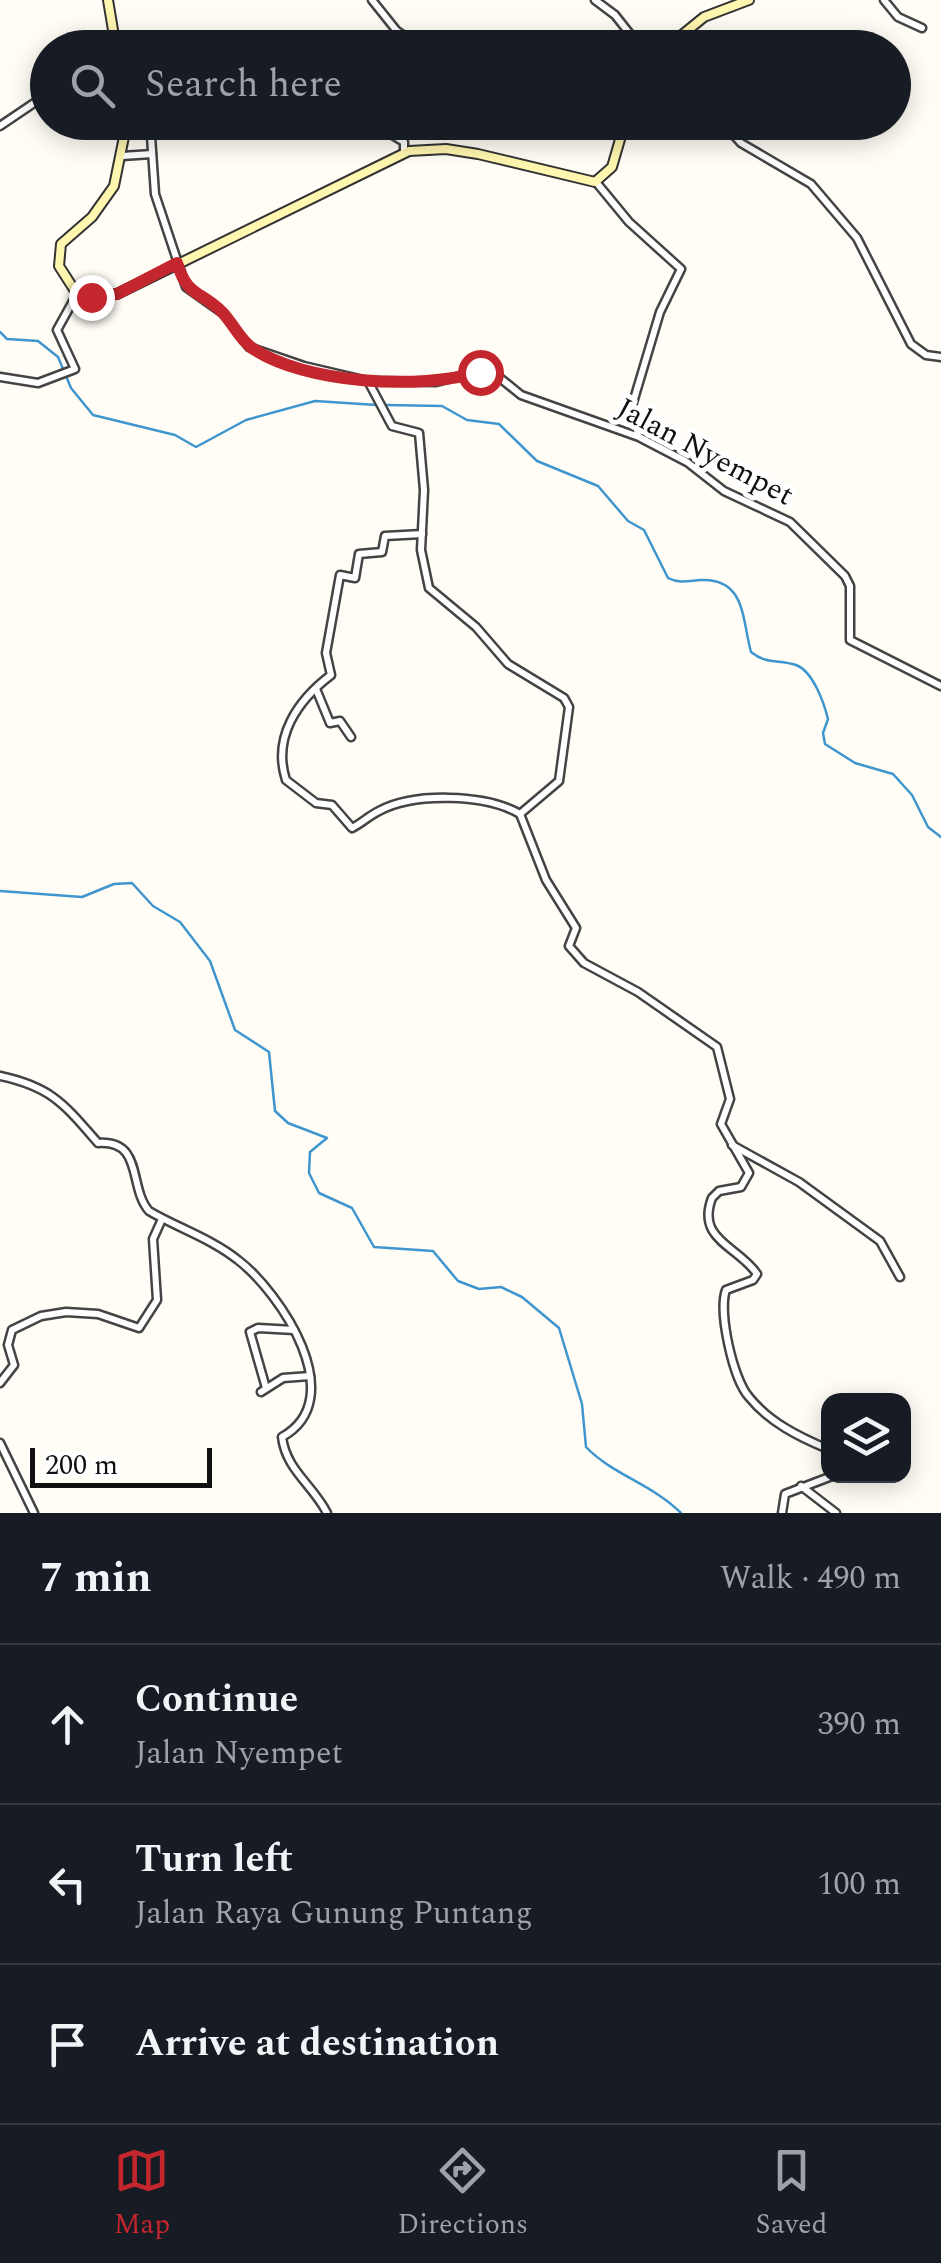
<!DOCTYPE html>
<meta charset="utf-8">
<style>
body{margin:0;font-family:Spectral,serif;background:#20242c;color:#f1f3f6}
.controls{position:absolute;right:30px;bottom:30px;display:grid;overflow:hidden;border-radius:20px;box-shadow:0 5px 25px #0003}
.controls button{width:90px;height:90px;display:grid;place-items:center;padding:0;border:0;border-bottom:2px solid #363941;background:#171b24;color:#f1f3f6;font:50px sans-serif}
.scale{position:absolute;left:30px;bottom:25px;width:182px;box-sizing:border-box;padding-left:10px;border:5px solid #111;border-top:0;font-size:28px;line-height:35px;white-space:nowrap;color:#111;-webkit-text-stroke:8px #fff;paint-order:stroke}
.stop{position:absolute;width:30px;height:30px;margin:-22px;border:8px solid #c4262e;border-radius:50%;background:#fff}
.stop.end{background:#c4262e;border-color:#fff;box-shadow:0 2px 10px #0008}
.list{margin:0;padding:0;list-style:none}
h2{display:flex;justify-content:space-between;align-items:center;height:130px;margin:0;padding:0 40px;font-size:42px}
h2 small{font-size:32px;font-weight:400;color:#9ea1a6}
.list li{display:grid;grid-template-columns:65px 1fr auto;gap:30px;align-items:center;box-sizing:border-box;height:160px;padding:0 40px;border-top:2px solid #363941}
.list b{display:block;font-size:38px;white-space:nowrap}
.list p{margin:0;font-size:32px;white-space:nowrap;color:#9ea1a6}
.list em{font-size:32px;font-style:normal;color:#9ea1a6}
.icon{flex:none;width:55px;height:55px;fill:none;stroke:currentColor;stroke-width:2;stroke-linecap:round;stroke-linejoin:round}
.map{position:relative;flex:none;width:941px;height:1513px;overflow:hidden}
.search{position:absolute;background:#171b24;box-shadow:0 5px 25px #0003;left:30px;right:30px;top:30px;height:110px;display:flex;align-items:center;gap:25px;box-sizing:border-box;padding:0 35px;border-radius:55px;color:#9ea1a6;font-size:38px}
.sheet{height:610px;background:#171b24}
nav{display:flex;justify-content:space-around;align-items:center;box-sizing:border-box;height:140px;border-top:2px solid #363941;background:#171b24;font-size:28px;color:#9ea1a6}
nav a{display:grid;justify-items:center;gap:5px}
nav .on{color:#c4262e}
.map>svg:first-child{display:block}
.lines{fill:none;stroke-linecap:round;stroke-linejoin:round}
.stream{stroke:#3f96cf;stroke-width:2.5}
.street-casing{stroke:#444;stroke-width:11}
.secondary-casing{stroke:#333;stroke-width:12}
.street{stroke:#fff;stroke-width:6}
.secondary{stroke:#fff6b0;stroke-width:8}
.route{stroke:#c4262e;stroke-width:12}
.labels{text-anchor:middle;dominant-baseline:central;stroke-width:10;stroke-linejoin:round;paint-order:stroke}
.street-label{font-size:30px;fill:#111;stroke:#fff}
</style>
<div class="map">
<svg width="941" height="1513" viewBox="0 0 941 1513">
<rect width="100%" height="100%" fill="#fffdf5"/>
<g class="lines">
<g class="stream">
<polyline points="0,332 7,339 38,341 58,357 71,388 93,415 175,435 196,447 246,420 315,401 377,405"/>
<path d="M385,405L442,406L467,420L499,424L537,461L598,486L628,521L644,530L668,578C680,584 688,581 701,580C746,578 742,620 751,652C767,665 779,659 796,665C813,671 824,703 828,719L823,733L825,744L855,763L893,774L912,795L928,827L941,837"/>
<path d="M0,891L82,897L114,884L132,883L153,906L180,922L210,961L235,1030L269,1052L275,1111L288,1123L327,1138L310,1152L309,1173L319,1193L352,1208L374,1247L433,1251L458,1281L479,1289L501,1287L522,1297L559,1328L582,1404L586,1447C613,1475 652,1484 681,1513"/>
</g>
<g class="street-casing">
<g id="street">
<polyline points="372,0 396,30 392,48"/>
<polyline points="595,0 615,15 641,48"/>
<polyline points="884,0 898,17 922,28"/>
<polyline points="397,31 412,41 423,41"/>
<polyline points="83,48 114,38"/>
<polyline points="150,122 155,194 186,287 224,314 249,347 304,366 368,381 436,382 489,369 521,395 639,437 687,462 724,491 790,522 845,576 850,586 850,640 941,686"/>
<polyline points="371,122 404,142 404,153"/>
<polyline points="722,122 741,143 811,184 857,238 911,344 926,355 941,357"/>
<polyline points="0,126 37,101 48,81"/>
<polyline points="122,156 152,154"/>
<polyline points="596,182 629,222 681,269 660,312 632,406 638,435"/>
<polyline points="0,377 38,383 75,369 57,330 77,294"/>
<path d="M368,381L392,426L419,433L424,490L421,550L429,588L476,627L508,664L564,698L569,707L559,781L520,814L546,880L576,928L569,946L584,963L638,992L717,1047L730,1099L721,1124L749,1173L741,1187L719,1191L712,1198C696,1240 738,1246 757,1274L753,1280L726,1290C718,1312 733,1379 749,1397C769,1422 799,1437 828,1449"/>
<path d="M422,534L385,536L382,552L359,554L355,578L340,575L326,653L331,675C298,700 272,737 286,780L316,803L332,805L352,828C362,823 370,815 379,811C414,792 486,794 520,814"/>
<polyline points="316,689 330,723 340,721 351,737"/>
<path d="M0,1076C52,1087 65,1105 98,1143C144,1140 128,1187 149,1211C178,1228 212,1239 238,1260C281,1293 351,1399 282,1437C286,1470 313,1485 327,1513"/>
<polyline points="732,1145 799,1182 880,1241 900,1277"/>
<polyline points="0,1383 14,1365 8,1345 12,1330 41,1316 66,1312 98,1314 139,1328 157,1300 153,1239 162,1219"/>
<polyline points="266,1388 250,1332 258,1328 294,1330"/>
<polyline points="261,1392 283,1378 310,1376"/>
<polyline points="0,1443 34,1513"/>
<polyline points="801,1486 836,1513"/>
<polyline points="782,1513 785,1494 832,1476"/>
</g>
</g>
<g class="secondary-casing">
<g id="secondary">
<polyline points="108,0 116,48"/>
<polyline points="666,48 704,17 749,0"/>
<polyline points="127,122 114,186 92,217 61,244 59,266 77,294 117,294 409,151 446,149 478,154 595,182 612,167 625,122"/>
</g>
</g>
<use href="#street" class="street"/>
<use href="#secondary" class="secondary"/>
</g>
<g class="lines">
<path class="route" d="M91,297L117,294L177,263C188,298 200,290 222,312C233,323 239,339 252,348C305,384 420,390 480,372"/>
</g>
<g class="labels">
<g class="street-label">
<text transform="translate(705 452) rotate(28)">Jalan Nyempet</text>
</g>
</g>
</svg>
<div class="controls">
<button><svg class="icon" aria-label="layers" viewBox="0 0 24 24"><path d="M12 4l9 5-9 5-9-5zM3 14l9 5 9-5"/></svg></button>
</div>
<div class="scale">200 m</div>
<div class="stop" style="left:480px;top:372px"></div>
<div class="stop end" style="left:91px;top:297px"></div>
<div class="search"><svg class="icon" aria-label="search" viewBox="0 0 24 24"><circle cx="10" cy="10" r="6"/><path d="M15 15l6 6"/></svg>Search here</div>
</div>
<section class="sheet">
<h2>7 min<small>Walk · 490 m</small></h2>
<ul class="list">
<li><svg class="icon" aria-label="ahead" viewBox="0 0 24 24"><path d="M12 20V5M6 11l6-6 6 6"/></svg><div><b>Continue</b><p>Jalan Nyempet</p></div><em>390 m</em></li>
<li><svg class="icon" aria-label="left" viewBox="0 0 24 24"><path d="M17 20v-9H6M10 6l-5 5 5 5"/></svg><div><b>Turn left</b><p>Jalan Raya Gunung Puntang</p></div><em>100 m</em></li>
<li><svg class="icon" aria-label="arrive" viewBox="0 0 24 24"><path d="M6 21V4h12l-3 4 3 4H6"/></svg><div><b>Arrive at destination</b></div></li>
</ul>
</section>
<nav>
<a class="on"><svg class="icon" aria-label="map" viewBox="0 0 24 24"><path d="M3 6l6-2 6 2 6-2v14l-6 2-6-2-6 2zM9 4v14M15 6v14"/></svg>Map</a>
<a><svg class="icon" aria-label="directions" viewBox="0 0 24 24"><path d="M12 3l9 9-9 9-9-9zM9 14v-3h6M13 9l2 2-2 2"/></svg>Directions</a>
<a><svg class="icon" aria-label="saved" viewBox="0 0 24 24"><path d="M7 4h10v16l-5-4-5 4z"/></svg>Saved</a>
</nav>
